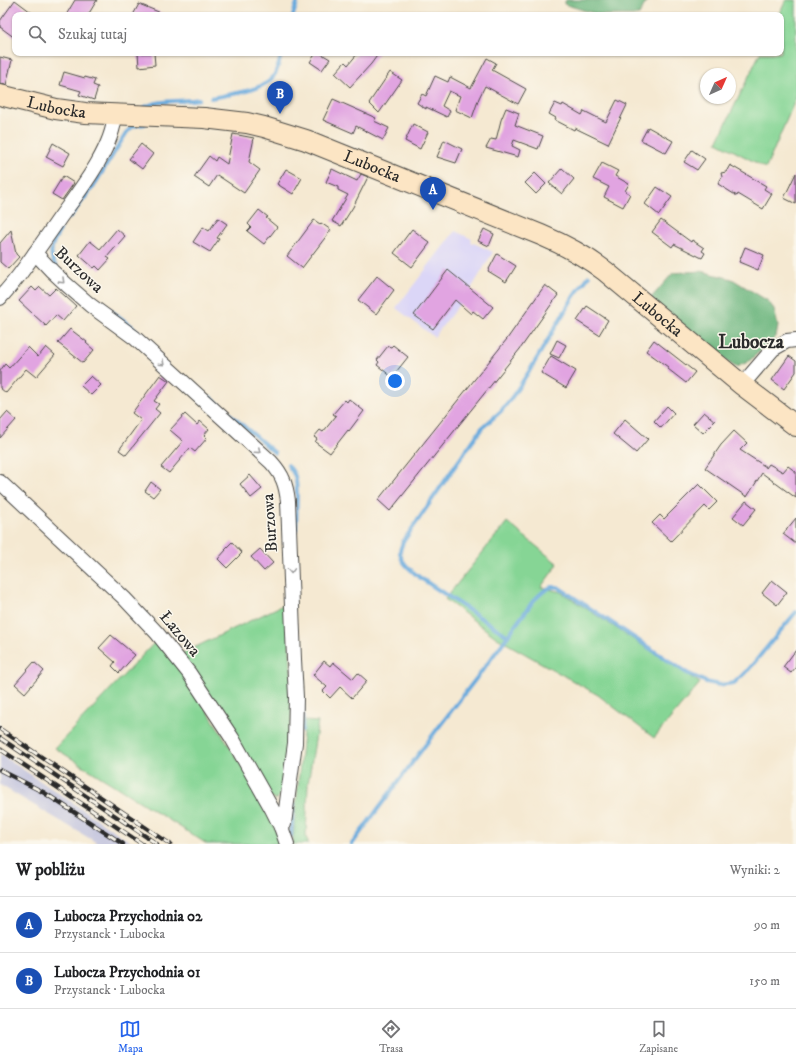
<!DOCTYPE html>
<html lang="pl">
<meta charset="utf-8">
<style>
body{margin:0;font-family:"IM FELL DW Pica",serif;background:#f6f6f6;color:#202124}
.compass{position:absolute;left:700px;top:68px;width:36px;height:36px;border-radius:50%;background:#fff;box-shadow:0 1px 3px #0004;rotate:45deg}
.you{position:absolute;left:395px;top:381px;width:14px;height:14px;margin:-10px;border:3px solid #fff;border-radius:50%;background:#1a73e8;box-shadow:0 0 0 6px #1a73e833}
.badge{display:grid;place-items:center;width:26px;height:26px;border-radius:50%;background:#2563eb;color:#fff;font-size:13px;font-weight:700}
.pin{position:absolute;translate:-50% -33px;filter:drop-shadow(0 1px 2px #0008)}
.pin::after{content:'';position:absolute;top:21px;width:14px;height:12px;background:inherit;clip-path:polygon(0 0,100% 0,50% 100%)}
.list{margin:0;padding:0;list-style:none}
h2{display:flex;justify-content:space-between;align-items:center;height:52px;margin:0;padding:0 16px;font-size:17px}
h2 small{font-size:13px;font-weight:400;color:#757577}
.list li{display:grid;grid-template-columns:26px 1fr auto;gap:12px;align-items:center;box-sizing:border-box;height:56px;padding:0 16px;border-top:1px solid #e0e0e0}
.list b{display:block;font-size:15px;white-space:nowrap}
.list p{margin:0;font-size:13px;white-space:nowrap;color:#757577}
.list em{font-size:13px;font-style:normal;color:#757577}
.icon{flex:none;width:22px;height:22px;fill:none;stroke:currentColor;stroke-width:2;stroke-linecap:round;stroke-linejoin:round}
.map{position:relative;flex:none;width:796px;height:844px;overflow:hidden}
.search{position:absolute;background:#fff;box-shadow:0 1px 3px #0004;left:12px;right:12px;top:12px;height:44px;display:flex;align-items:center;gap:10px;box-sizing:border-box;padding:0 14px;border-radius:8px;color:#757577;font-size:15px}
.sheet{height:164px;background:#fff}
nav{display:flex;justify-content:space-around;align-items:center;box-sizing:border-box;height:56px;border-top:1px solid #e0e0e0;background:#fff;font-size:11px;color:#757577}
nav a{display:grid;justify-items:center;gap:2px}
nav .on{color:#2563eb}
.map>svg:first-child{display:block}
.built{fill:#dbd6f7}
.industrial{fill:#c1c2dd}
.green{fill:#86d595;stroke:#588060}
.forest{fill:#6cb67e;stroke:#4c7054}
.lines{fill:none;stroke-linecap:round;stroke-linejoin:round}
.stream{stroke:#69aadd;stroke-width:4}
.building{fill:#e1a4e1}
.street-casing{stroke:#494844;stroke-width:16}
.secondary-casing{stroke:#494844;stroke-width:22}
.street{stroke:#fff;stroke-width:14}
.secondary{stroke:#fce5c4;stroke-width:20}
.rail-casing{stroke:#2b2b2b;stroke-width:4.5}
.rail{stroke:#fbf7ec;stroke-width:3;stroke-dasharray:9;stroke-linecap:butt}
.oneway{stroke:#a0a0a0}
.labels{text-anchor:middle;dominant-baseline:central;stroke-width:3;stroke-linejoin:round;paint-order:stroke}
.street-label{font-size:17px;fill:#2b2b2b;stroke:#fbf7ec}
.quarter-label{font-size:19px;font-weight:bold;fill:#2b2b2b;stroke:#fbf7ec}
</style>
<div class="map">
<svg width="796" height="844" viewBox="0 0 796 844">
<rect width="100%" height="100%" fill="#fbf7ec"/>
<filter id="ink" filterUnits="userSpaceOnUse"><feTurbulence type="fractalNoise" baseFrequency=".025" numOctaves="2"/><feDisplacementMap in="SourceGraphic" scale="8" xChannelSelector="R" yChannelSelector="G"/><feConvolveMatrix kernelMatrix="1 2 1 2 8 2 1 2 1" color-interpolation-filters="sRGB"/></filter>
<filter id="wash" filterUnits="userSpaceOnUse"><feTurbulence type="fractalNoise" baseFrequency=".012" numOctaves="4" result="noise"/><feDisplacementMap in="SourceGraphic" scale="16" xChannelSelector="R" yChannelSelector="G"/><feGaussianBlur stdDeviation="0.9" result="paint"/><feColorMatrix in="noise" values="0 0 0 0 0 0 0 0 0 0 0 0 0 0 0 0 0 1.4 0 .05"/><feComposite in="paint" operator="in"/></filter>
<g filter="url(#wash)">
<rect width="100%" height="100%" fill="#f5e9d2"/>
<polygon class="built" points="455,231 472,239 471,242 493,252 471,289 434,337 396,308"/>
<polygon class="industrial" points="0,754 134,844 99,844 0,785"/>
<g class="green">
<polygon points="786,0 796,0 796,98 766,168 717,142 760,53 781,53 781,15 779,15"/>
<polygon points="507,522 558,564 541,587 561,592 700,683 654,738 598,695 497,638 445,599"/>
<polygon points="287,603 293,700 285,789 276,800 271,798 181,654"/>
<polygon points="155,642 179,665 246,773 280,838 282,844 207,844 55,748"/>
<polygon points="304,721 318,722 308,784 306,837 309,844 293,844 293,840"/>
</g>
<g class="forest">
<polygon points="566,0 647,0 639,15 602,15 586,11 564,4"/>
<polygon points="701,271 732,279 768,301 774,309 778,326 776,337 748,362 736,367 729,363 650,299 673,273"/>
</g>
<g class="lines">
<g class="stream">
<polyline points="293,15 298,0"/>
<path d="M211,98C229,94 267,91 275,74C278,68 280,60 281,53"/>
<path d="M144,108C155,99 184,102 199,99"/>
<polyline points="69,218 93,187 127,132 133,126 145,124"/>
<path d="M56,266C47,254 53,241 60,230"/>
<polyline points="87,293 129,324 138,332"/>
<polyline points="210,397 275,453"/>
<path d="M288,465C291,469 293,472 295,476C299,490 296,514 296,529"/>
<path d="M508,636L419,577C412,571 400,562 400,552C400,549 402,545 403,542L453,469L482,428L501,411L512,397L530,370L559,321L574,296L589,276"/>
<polyline points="302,730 303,718 302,703"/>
<polyline points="291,836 293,805"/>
<polyline points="352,844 435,732 488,663 534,600 544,591 551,587 558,587 687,673 706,682 720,685 734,683 749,669 796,612"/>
</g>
</g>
<g id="blocks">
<g class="building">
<polygon points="15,0 35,15 15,15 15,38 0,27 0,21"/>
<polygon points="75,0 97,0 88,15 66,15"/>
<polygon points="139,4 166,15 133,15"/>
<polygon points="138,53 154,53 155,65 139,67"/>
<polygon points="316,53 320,53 330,59 322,70 310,62"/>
<polygon points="358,53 379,53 371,64 350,87 335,73 345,62 348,65"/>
<polygon points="0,57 12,60 6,85 0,84"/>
<polygon points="487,58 496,63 492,70 526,89 518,104 485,86 479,98 472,118 455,110 460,96 449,91 442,106 450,111 447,117 426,107 426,109 417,103 422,94 426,96 435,76 448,82 450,77 471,88"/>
<polygon points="64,72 85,78 85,77 95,80 93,85 98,87 94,100 79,95 81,91 60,85"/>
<polygon points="390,72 402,80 379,113 369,103"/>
<polygon points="333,99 376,118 374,121 389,128 383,140 356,126 353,133 323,120"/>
<polygon points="617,100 627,105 608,144 575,128 574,130 555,120 556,118 549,114 555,103 562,106 563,104 582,115 584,111 606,122"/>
<polygon points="506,108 519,113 515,125 543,136 538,149 514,140 512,146 520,150 518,157 486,148 491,139 496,140 501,120"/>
<polygon points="413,124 428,132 420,149 405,141"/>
<polygon points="648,127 673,141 666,153 641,140"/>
<polygon points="233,134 254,138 249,162 260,170 244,193 217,175 209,187 194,177 209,156 215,161 217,157 227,164"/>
<polygon points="444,140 462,149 456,163 437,157"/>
<polygon points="53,143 70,153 63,166 46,157"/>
<polygon points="141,144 153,154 142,169 129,159"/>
<polygon points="692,150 705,159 697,170 684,162"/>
<polygon points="602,163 618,171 615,176 629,184 625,191 630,194 623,207 604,197 609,187 593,179"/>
<polygon points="730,165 766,186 764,189 772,194 763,209 738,194 737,196 718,184 722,177 721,173 726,172"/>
<polygon points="562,168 574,179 562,194 549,183"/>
<polygon points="286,169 302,178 293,194 277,184"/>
<polygon points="332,169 357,181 361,174 368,177 353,207 341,226 332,221 348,195 338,190 338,187 326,182"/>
<polygon points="535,173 546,184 536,194 525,183"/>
<polygon points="796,173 796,204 784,198"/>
<polygon points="63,176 74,183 62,200 52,194"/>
<polygon points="657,187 672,197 659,215 645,204"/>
<polygon points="259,210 268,217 266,218 277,227 264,244 247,231 251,227 248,224"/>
<polygon points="218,218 227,224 217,238 219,239 210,252 193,242 203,227 209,231"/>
<polygon points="314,220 320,224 321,223 331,230 302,268 287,256"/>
<polygon points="661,220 691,242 692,240 704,248 702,251 705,253 702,258 674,244 672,247 652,232"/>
<polygon points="117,229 125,236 107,257 110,259 100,270 96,266 94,268 79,255 90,241 100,249"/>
<polygon points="412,229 430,243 412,267 394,253"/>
<polygon points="484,229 494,234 489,246 478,241"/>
<polygon points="11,230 16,254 19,257 8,269 0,262 0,243"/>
<polygon points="745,247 764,255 758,270 739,262"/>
<polygon points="497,254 516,266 506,282 488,271"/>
<polygon points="448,270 493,307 483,319 473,311 471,314 455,300 433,329 414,315"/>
<polygon points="377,276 394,290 376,314 358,300"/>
<polygon points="545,285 558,295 520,349 390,511 378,500 507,339"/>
<polygon points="32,287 36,291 40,287 49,295 56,288 76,306 63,321 56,315 46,326 19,301"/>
<polygon points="587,306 608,320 599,335 577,321"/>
<polygon points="70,329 87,342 86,343 94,350 83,363 58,343"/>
<polygon points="557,340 566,345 559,358 550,354"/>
<polygon points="654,340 695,372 686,383 668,369 668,367 646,351"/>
<polygon points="393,345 408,357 392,377 377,365 379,362 377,360 388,346 391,347"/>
<polygon points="28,347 38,357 46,347 55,355 36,377 26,369 6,393 0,388 0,371 5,364 9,368"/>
<polygon points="551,356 576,371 566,388 541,373"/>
<polygon points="789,356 796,361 796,372 784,389 772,380"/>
<polygon points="160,375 169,381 154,401 159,404 155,409 160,413 126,455 119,450 141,420 132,413"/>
<polygon points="91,376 101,385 91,395 81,386"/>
<polygon points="349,399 364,411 349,431 348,430 330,453 315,442 317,439 314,437 320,430 323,432 336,416 333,414 345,400 347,402"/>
<polygon points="667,406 674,413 661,428 654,421"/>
<polygon points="7,412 16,420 0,438 0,420"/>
<polygon points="704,412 715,421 703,433 693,424"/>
<polygon points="185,414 197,425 200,421 209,429 204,435 207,438 195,452 190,448 169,473 161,467 183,441 170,430"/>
<polygon points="625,419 648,439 636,453 613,434"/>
<polygon points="734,431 747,443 740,450 766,467 766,468 769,464 783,472 788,466 796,472 796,498 762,473 747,497 705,468 721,445"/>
<polygon points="250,475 262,489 251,498 240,484"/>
<polygon points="151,482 160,489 153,497 145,491"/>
<polygon points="699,484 717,502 709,510 705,506 671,541 652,523 660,515 664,519"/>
<polygon points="746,501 756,509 743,525 733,517"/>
<polygon points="796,518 796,544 783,534"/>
<polygon points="232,542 242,553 227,568 218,559 226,550 225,549"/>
<polygon points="260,549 273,563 264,571 251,557"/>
<polygon points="772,580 787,592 777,605 762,593"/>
<polygon points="111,635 135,655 119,673 112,666 115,662 99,648"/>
<polygon points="796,650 796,667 791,673 783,667"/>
<polygon points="324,661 330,666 333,662 353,679 358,673 367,681 352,698 340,687 330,698 323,691 327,687 313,675"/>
<polygon points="34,662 44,671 25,693 15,684"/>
</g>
</g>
</g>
<g filter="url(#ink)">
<use href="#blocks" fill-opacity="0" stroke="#494844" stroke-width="1"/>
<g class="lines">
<g class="street-casing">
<g id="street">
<path d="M35,253L52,271L67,285L90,305L135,338L271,462C283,475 286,485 288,501L294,659L296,697L295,743L284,824L281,827"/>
<path d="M0,298C7,290 14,282 20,274C33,256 46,238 59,219C79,191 112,151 115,115"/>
<polyline points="742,385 773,349 787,341 796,340"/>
<polyline points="0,482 124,598 157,633 189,673 232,738 272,809 281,827 287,844"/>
</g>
</g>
<g class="secondary-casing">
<g id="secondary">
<path id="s1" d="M0,95L56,109L85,113L204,118L247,123L264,127L306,140L541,235C565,245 584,255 605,271L742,385L796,426"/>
</g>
</g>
<use href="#street" class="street"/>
<use href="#secondary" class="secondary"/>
<g class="rail-casing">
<g id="rail">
<polyline points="0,729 170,844"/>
<polyline points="0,738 157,844"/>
<polyline points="0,749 142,844"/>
<polyline points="0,770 43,792 123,844"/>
</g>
</g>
<use href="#rail" class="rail"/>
</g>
<defs><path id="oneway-chevron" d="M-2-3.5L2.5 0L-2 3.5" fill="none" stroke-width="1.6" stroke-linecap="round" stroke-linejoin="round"/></defs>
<g class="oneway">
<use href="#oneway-chevron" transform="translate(62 281) rotate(44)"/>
<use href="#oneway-chevron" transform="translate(162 363) rotate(43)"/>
<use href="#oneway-chevron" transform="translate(258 451) rotate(42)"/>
<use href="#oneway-chevron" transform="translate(291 571) rotate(88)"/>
</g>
</g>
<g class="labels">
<g class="street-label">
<text stroke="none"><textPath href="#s1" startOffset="58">Lubocka</textPath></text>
<text stroke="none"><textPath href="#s1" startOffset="382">Lubocka</textPath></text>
<text transform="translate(79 270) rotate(43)">Burzowa</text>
<text stroke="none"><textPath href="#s1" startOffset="706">Lubocka</textPath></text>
<text transform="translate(270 523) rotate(-94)">Burzowa</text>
<text transform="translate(180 634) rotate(50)">Łazowa</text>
</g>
<g class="quarter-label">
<text x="751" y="342">Lubocza</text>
</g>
</g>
</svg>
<svg class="compass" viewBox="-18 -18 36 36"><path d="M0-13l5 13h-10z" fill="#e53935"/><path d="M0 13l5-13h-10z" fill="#757577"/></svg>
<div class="you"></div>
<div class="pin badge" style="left:433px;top:210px;background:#1a4fb4">A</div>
<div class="pin badge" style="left:280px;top:114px;background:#1a4fb4">B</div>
<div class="search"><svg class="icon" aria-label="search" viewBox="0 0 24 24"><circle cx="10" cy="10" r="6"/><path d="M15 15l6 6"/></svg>Szukaj tutaj</div>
</div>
<section class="sheet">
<h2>W pobliżu<small>Wyniki: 2</small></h2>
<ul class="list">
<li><span class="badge" style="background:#1a4fb4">A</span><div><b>Lubocza Przychodnia 02</b><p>Przystanek · Lubocka</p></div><em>90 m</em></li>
<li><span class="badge" style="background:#1a4fb4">B</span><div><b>Lubocza Przychodnia 01</b><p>Przystanek · Lubocka</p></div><em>150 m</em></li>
</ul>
</section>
<nav>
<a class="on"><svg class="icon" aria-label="map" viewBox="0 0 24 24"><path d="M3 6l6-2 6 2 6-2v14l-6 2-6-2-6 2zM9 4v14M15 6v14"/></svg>Mapa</a>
<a><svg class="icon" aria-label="directions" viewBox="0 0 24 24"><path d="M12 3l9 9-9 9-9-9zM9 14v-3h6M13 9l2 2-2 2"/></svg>Trasa</a>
<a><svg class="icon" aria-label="saved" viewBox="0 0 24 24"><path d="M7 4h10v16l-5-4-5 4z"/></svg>Zapisane</a>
</nav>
